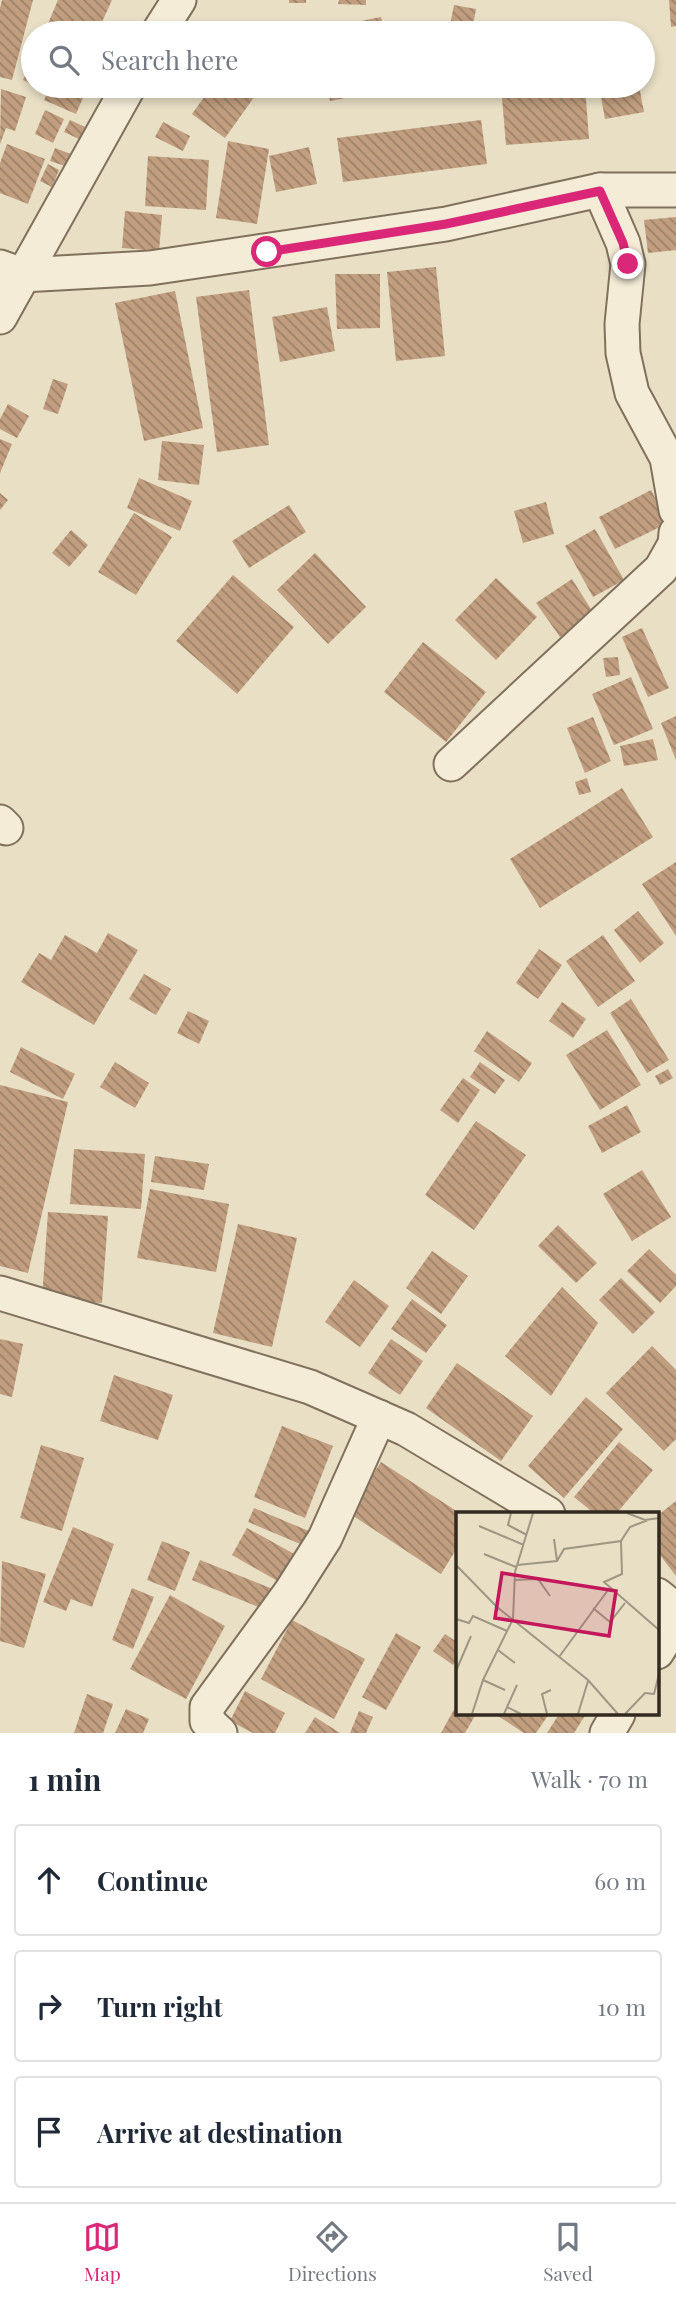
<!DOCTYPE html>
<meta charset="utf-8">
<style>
body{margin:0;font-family:"Playfair Display",serif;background:#f6f6f7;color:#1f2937}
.stop{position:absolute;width:21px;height:21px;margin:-16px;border:5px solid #db2777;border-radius:50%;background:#fff}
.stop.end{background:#db2777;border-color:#fff;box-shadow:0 2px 7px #0008}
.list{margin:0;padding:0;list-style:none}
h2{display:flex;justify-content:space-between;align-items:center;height:91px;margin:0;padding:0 28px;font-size:30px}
h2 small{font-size:23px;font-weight:400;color:#747a83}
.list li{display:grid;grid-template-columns:46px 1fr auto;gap:21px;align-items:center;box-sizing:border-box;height:112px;margin:0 14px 14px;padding:0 14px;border:2px solid #e0e1e3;border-radius:7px}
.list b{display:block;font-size:26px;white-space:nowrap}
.list em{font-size:23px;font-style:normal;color:#747a83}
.icon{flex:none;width:38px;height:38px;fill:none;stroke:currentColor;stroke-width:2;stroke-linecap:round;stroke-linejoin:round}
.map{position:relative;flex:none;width:676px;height:1733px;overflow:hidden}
.search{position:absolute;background:#fff;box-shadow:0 4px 10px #0003;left:21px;right:21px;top:21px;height:77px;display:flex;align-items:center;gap:18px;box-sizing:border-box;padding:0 24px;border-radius:38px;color:#747a83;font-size:26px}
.sheet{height:469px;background:#fff}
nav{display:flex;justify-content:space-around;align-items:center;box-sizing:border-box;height:98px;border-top:2px solid #e0e1e3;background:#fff;font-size:19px;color:#747a83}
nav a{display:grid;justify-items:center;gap:4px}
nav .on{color:#db2777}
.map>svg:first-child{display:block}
.building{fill:url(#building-back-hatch)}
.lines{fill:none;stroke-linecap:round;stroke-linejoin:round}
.street-casing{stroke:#80715d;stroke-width:37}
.street{stroke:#f4ecd7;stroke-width:33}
.route{stroke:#db2777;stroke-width:9}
.inset-road{fill:none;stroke:#9f9683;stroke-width:2}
.view{fill:#c2185b;fill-opacity:0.15;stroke:#c2185b;stroke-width:3.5}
.inset-edge{fill:none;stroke:#32291f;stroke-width:3.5}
</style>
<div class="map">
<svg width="676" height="1733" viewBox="0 0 676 1733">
<defs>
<pattern id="building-back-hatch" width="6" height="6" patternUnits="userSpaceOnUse" patternTransform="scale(1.75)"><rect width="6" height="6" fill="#c19e7f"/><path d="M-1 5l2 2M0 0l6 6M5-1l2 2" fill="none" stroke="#9d8167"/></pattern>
</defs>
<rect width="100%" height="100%" fill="#e8dfc5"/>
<g class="building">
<polygon points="2,0 33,0 12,80 0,77 0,8"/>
<polygon points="58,0 112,0 97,33 44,33"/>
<rect x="289" y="0" width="17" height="3"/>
<polygon points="339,0 366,0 366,5 338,4"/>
<polygon points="669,0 676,0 676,26 671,27"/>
<polygon points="454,5 476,9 472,30 450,25"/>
<polygon points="381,17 385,33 317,33 316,30"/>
<polygon points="33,60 33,85 23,80"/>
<polygon points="51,86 68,86 85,93 76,114 44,100"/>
<polygon points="212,86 255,86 260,89 225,138 192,114"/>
<polygon points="327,86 398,86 398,87 330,101"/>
<polygon points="501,86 585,86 589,139 506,145"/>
<polygon points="599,86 639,86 644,112 605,119"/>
<polygon points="1,89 26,97 15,131 6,128 0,144"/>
<polygon points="45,110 64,119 53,143 35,134"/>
<polygon points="70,120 85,127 79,139 64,132"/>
<polygon points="481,120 487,164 343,182 337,138"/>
<polygon points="163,122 190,136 183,151 155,137"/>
<polygon points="228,141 269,149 257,224 216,218"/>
<polygon points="7,144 45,159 28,204 0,193 0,163"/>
<polygon points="309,147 317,184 276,192 269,156"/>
<polygon points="55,148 76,156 71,168 50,161"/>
<polygon points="148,156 209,160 206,210 145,206"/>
<polygon points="48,164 59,170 52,187 40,181"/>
<polygon points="125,211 162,215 159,251 122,248"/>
<polygon points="676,217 676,250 648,253 644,220"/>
<polygon points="436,267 445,356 396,361 387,272"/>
<polygon points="335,274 380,274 380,328 337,329"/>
<polygon points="249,290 269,445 217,452 196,297"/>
<polygon points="175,291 203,428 144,441 115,303"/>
<polygon points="327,307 335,351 280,362 272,317"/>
<polygon points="53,379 68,384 58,414 43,409"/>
<polygon points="8,404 29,416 17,438 0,429 0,419"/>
<polygon points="0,439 12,444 0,473"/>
<polygon points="162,441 204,445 199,485 158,480"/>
<polygon points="139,478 192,501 180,531 127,508"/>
<polygon points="651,490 668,523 615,549 599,517"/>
<polygon points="0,493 8,500 0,510"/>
<polygon points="546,502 554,534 523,543 514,511"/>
<polygon points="289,505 306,532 249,568 232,541"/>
<polygon points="134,513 172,537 136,595 98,572"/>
<polygon points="595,529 624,580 593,597 565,546"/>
<polygon points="71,530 88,545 69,567 52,553"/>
<polygon points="315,553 366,607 328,644 277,590"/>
<polygon points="233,575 294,627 237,694 176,641"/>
<polygon points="496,578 537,617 496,660 455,620"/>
<polygon points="572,579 594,614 560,637 536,603"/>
<polygon points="642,628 669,688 648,697 622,637"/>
<polygon points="423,642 486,692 446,742 384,692"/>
<polygon points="618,657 620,675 606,677 603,658"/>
<polygon points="631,677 653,729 614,745 592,694"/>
<polygon points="676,716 676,760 661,723"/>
<polygon points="593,717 611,761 585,773 567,728"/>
<polygon points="653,739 658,760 624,766 620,746"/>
<polygon points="587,778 591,792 579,795 575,782"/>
<polygon points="622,788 653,837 540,908 510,859"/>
<polygon points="676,862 676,936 642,884"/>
<polygon points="638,911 664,943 640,963 614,930"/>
<polygon points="108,933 138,950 94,1025 21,982 39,953 51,960 65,935 97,953"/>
<polygon points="603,935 635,981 598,1007 566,961"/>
<polygon points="539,949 562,965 538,999 516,983"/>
<polygon points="144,974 171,989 156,1015 129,999"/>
<polygon points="631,999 669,1060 647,1073 610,1013"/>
<polygon points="562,1002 586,1019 573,1038 549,1021"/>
<polygon points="188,1011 209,1021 199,1044 177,1033"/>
<polygon points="607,1030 641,1085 600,1110 566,1055"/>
<polygon points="487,1031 532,1063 519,1082 474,1051"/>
<polygon points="21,1047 75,1074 63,1099 10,1072"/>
<polygon points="115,1062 149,1083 135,1108 100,1087"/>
<polygon points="480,1062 505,1080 495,1094 470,1077"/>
<polygon points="668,1069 673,1078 660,1085 655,1076"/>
<polygon points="463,1078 480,1090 458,1123 440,1110"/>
<polygon points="0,1085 68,1102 28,1273 0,1266"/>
<polygon points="627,1105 641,1132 602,1153 588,1126"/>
<polygon points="476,1121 526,1155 474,1230 425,1195"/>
<polygon points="74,1149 145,1154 141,1209 70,1204"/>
<polygon points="155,1156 209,1164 204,1190 151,1182"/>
<polygon points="642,1170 671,1217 632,1241 603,1194"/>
<polygon points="150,1189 229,1204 216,1272 137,1258"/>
<polygon points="48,1212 108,1216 102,1303 42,1299"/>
<polygon points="238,1224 297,1238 272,1347 213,1333"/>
<polygon points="558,1225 597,1263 576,1283 538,1246"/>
<polygon points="649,1249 676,1275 676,1286 660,1303 627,1271"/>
<polygon points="432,1251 468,1276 441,1314 406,1288"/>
<polygon points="621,1278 655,1312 633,1334 599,1300"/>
<polygon points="354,1280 389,1306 360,1347 325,1322"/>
<polygon points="562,1287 598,1323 551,1396 505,1356"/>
<polygon points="412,1299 447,1325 426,1353 391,1329"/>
<polygon points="0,1339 23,1344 12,1397 0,1394"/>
<polygon points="391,1339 423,1361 400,1395 368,1373"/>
<polygon points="652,1346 676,1370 676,1439 664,1451 606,1393"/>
<polygon points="457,1363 533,1416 501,1461 426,1408"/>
<polygon points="114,1375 173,1395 158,1440 100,1421"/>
<polygon points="586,1397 623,1429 564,1498 528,1466"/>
<polygon points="282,1426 333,1446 305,1518 254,1497"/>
<polygon points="619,1442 653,1470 616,1514 595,1514 574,1497"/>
<polygon points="41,1445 84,1458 62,1531 20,1518"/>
<polygon points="381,1462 461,1514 457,1514 457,1548 441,1574 349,1513"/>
<polygon points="676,1501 676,1576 657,1551 657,1516"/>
<polygon points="254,1508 311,1532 305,1546 248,1522"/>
<polygon points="73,1527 114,1544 92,1607 71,1599 66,1611 43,1602"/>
<polygon points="247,1528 296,1555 281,1583 232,1555"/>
<polygon points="162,1541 190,1552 175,1591 147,1580"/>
<polygon points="200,1560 273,1589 266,1610 192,1580"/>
<polygon points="2,1561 46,1574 24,1648 0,1641"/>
<polygon points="132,1588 154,1597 133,1649 112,1640"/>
<polygon points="170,1595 225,1626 186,1699 130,1669"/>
<polygon points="292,1620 365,1659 334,1719 261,1679"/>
<polygon points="396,1633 421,1647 386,1710 362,1697"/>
<polygon points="445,1634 457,1642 457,1659 453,1665 433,1651"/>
<polygon points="245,1691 285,1713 275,1733 253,1733 230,1721"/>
<polygon points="87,1694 113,1704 103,1733 74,1733"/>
<polygon points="457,1704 457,1714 476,1714 465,1733 441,1733"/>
<polygon points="126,1709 149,1719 143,1733 115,1733"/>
<polygon points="359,1711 373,1717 366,1733 350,1733"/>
<polygon points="495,1714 549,1714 536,1733 524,1733"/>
<polygon points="559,1714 586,1714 574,1733 547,1733"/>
<polygon points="315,1717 340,1733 305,1733"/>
</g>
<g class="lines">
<g class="street-casing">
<g id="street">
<polyline points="158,33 179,0"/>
<polyline points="600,190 623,243 628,264 622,324 623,353 632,393 667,458 676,510"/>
<polyline points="0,267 22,275 150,268 446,224 600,190 676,190"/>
<polyline points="0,317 129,86"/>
<polyline points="451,764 661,569 675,544 676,533"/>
<polyline points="0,822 6,828"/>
<polyline points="0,1293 310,1387 406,1429 548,1514"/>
<polyline points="657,1595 676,1610"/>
<polyline points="657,1652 676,1621"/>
<polyline points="220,1733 207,1721 207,1707 290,1593 325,1538 379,1417"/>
<polyline points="607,1733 618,1714"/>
</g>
</g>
<use href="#street" class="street"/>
</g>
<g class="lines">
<polyline class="route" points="267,252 446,224 600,191 623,243 628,264"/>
</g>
<g transform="translate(456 1512)">
<rect width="203" height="203" fill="#e8dfc5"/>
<path class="inset-road" d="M55,1L52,13L71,23M171,1L189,8L203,6M23,14L68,33M98,27L101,49M165,29L166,62L148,70L203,118M28,42L60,55M0,53L41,95L132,168L162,202M61,53L101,49L108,37L165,29L174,15L192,8M58,68L82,67L94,84M137,96L154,110L169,91M0,107L13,111L17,104L51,119M42,138L59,151M103,145L152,78M0,159L15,124M27,168L49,178M51,195L61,173M16,202L27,168L57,107L59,60L77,1M48,202L51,195L65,202M91,202L86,182L95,178M122,202L132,169M169,202L189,181L198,182L203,162"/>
<path class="view" d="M46,61L160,79L153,124L39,106Z"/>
<rect width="203" height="203" class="inset-edge"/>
</g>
</svg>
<div class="stop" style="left:267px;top:252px"></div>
<div class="stop end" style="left:628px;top:264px"></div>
<div class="search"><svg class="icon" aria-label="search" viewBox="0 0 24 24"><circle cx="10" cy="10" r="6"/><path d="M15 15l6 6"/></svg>Search here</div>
</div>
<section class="sheet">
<h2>1 min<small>Walk · 70 m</small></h2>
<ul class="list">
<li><svg class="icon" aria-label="ahead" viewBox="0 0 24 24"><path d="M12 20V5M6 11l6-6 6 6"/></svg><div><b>Continue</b></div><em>60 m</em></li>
<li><svg class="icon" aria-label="right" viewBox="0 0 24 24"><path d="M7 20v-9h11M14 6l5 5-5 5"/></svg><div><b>Turn right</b></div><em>10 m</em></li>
<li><svg class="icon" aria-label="arrive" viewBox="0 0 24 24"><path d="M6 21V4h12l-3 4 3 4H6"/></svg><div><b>Arrive at destination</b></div></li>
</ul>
</section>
<nav>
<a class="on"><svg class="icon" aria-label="map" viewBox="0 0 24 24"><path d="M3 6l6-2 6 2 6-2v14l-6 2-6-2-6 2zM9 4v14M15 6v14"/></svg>Map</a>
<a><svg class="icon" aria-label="directions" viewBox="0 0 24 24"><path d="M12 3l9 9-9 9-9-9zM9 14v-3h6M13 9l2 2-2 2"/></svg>Directions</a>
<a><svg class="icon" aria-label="saved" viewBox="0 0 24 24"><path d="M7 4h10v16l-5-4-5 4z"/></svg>Saved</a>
</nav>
